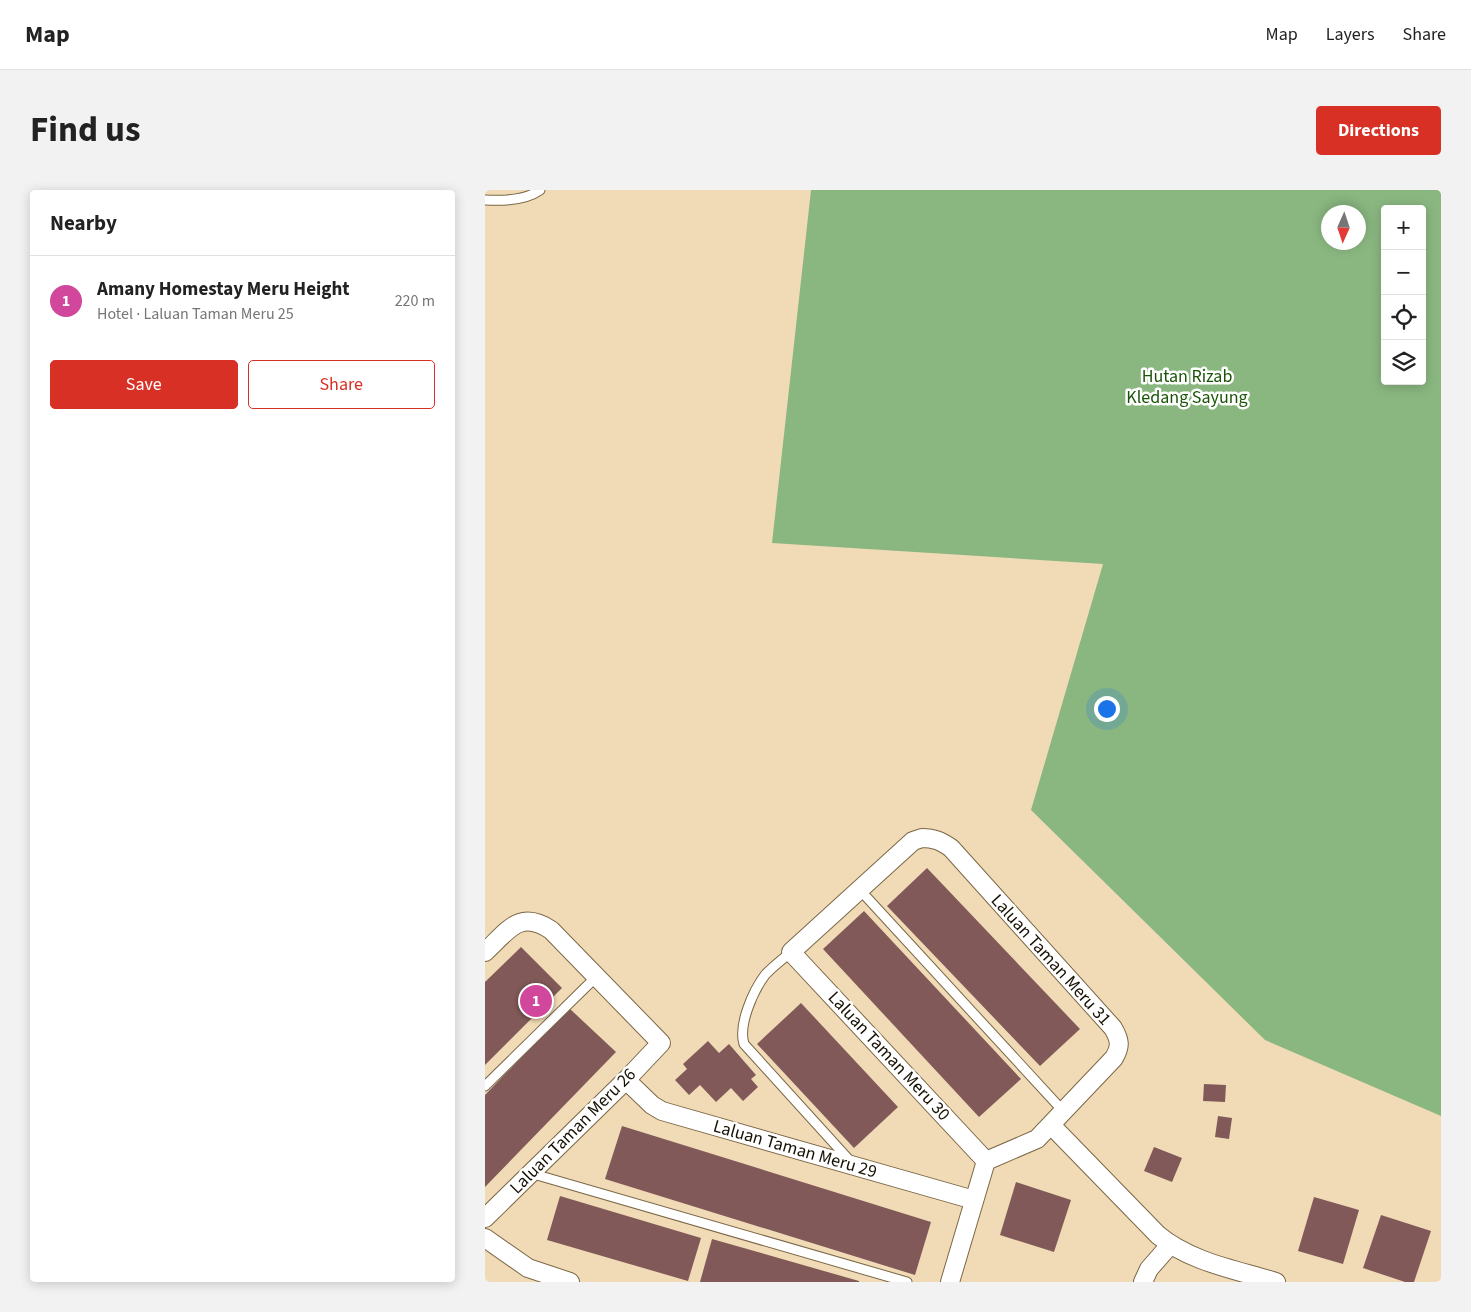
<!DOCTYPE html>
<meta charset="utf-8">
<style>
body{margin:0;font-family:"Source Sans 3",sans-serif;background:#f2f2f2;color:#222}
.controls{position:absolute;right:15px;top:15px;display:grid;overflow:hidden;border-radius:5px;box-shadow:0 2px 12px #0003}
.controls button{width:45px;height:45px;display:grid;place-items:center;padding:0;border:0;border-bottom:1px solid #e0e0e0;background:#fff;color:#222;font:25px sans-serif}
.compass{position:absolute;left:836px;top:15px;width:45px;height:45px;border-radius:50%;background:#fff;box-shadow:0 2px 12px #0003;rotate:183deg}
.you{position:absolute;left:621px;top:518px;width:18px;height:18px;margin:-12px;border:4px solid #fff;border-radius:50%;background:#1a73e8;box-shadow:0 0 0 8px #1a73e833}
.badge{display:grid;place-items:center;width:32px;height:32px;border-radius:50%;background:#d93025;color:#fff;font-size:16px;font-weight:700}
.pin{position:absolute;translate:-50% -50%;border:2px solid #fff;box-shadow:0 1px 5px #0006}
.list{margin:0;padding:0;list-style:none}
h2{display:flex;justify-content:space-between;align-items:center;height:65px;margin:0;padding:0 20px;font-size:21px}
h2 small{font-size:16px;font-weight:400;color:#767676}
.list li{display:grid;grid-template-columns:32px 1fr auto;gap:15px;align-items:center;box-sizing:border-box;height:90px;padding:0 20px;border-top:1px solid #e0e0e0}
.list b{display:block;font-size:19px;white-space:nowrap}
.list p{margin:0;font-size:16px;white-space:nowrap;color:#767676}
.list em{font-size:16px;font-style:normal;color:#767676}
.actions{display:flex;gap:10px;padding:15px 20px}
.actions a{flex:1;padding:11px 0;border:1px solid #d93025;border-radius:5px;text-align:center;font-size:18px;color:#d93025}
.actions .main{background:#d93025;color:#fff}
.icon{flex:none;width:28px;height:28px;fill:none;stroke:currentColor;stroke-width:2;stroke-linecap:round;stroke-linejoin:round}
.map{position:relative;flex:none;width:956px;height:1092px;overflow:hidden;border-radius:5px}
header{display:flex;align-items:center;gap:30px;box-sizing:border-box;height:70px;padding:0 25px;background:#fff;border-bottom:1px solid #e0e0e0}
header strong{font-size:24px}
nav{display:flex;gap:28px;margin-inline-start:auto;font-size:18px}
.intro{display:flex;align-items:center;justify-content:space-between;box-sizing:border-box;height:120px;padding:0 30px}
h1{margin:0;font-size:35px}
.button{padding:12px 22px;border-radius:5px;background:#d93025;color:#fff;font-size:18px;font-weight:700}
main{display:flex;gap:30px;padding:0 30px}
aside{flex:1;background:#fff;border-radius:5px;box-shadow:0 2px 12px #0003}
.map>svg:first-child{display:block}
.forest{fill:#8ab780;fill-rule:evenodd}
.building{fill:#815958}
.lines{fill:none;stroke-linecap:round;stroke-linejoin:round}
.lane-casing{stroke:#7b6746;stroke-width:11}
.street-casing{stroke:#7b6746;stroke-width:20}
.lane{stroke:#fff;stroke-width:9}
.street{stroke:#fff;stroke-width:18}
.labels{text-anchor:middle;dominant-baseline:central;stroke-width:5;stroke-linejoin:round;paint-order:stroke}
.park-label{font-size:18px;fill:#195406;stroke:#fff}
.street-label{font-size:18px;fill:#171004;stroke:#fff}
</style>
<header>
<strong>Map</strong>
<nav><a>Map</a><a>Layers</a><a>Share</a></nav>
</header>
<div class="intro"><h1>Find us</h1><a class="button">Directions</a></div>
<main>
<aside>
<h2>Nearby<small></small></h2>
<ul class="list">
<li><span class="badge" style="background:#d1479c">1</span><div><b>Amany Homestay Meru Height</b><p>Hotel · Laluan Taman Meru 25</p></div><em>220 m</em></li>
</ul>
<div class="actions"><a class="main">Save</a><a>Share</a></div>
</aside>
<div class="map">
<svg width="956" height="1092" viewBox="0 0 956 1092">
<rect width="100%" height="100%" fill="#f1dbb7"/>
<path class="forest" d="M326,0H956V926L780,850L546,620L618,374L287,353ZM900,19H937V191H900ZM844,22H874V52H844Z"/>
<g class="building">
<polygon points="442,678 595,839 555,876 402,716"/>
<polygon points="379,721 536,889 494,927 338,759"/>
<polygon points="36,757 77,798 0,875 0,792"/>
<polygon points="316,813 413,917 369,958 272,854"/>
<polygon points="84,818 131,862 0,997 0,905"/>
<polygon points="223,851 234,863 244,854 271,885 266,889 273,897 258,911 246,898 231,912 215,895 204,905 190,890 202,879 198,874"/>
<polygon points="719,894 741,895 740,912 718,911"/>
<polygon points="733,926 747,928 744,949 730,947"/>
<polygon points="137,936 446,1032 430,1085 120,989"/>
<polygon points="669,957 697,968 687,992 659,981"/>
<polygon points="531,992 586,1010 569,1062 515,1045"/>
<polygon points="75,1006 216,1048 203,1091 62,1050"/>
<polygon points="829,1007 874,1020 858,1074 813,1061"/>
<polygon points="896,1025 946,1041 929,1092 920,1092 878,1078"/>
<polygon points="227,1049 374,1091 374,1092 215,1092"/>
</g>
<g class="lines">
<g class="lane-casing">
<g id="lane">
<path d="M0,10C17,11 41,10 55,0"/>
<polyline points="375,700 579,922"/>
<path d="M306,762C298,769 287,777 280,785C268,801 253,835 259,854L366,972"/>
<polyline points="0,896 111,787"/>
<polyline points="45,983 422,1092"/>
</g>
</g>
<g class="street-casing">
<g id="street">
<path d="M437,648C449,648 456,651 466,658L628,838C635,850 636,856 629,868L552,949L501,971L306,762L428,651Z"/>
<path d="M0,762C23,741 34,719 66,740L176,853L141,890L0,1028"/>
<polyline points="141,890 167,915 177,921 489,1010"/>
<path d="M566,935L673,1045C705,1072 752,1080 791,1092"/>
<polyline points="0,1048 43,1078 85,1092"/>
<polyline points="465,1092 501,971"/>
<polyline points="658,1092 664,1079 685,1055"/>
</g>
</g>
<use href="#lane" class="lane"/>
<use href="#street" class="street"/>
</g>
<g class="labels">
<g class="park-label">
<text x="702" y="186">Hutan Rizab<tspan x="702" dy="21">Kledang Sayung</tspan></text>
</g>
<g class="street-label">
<text transform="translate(566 770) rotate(48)">Laluan Taman Meru 31</text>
<text transform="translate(404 866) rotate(47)">Laluan Taman Meru 30</text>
<text transform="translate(88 941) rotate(-45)">Laluan Taman Meru 26</text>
<text transform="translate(310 959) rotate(16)">Laluan Taman Meru 29</text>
</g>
</g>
</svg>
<div class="controls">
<button>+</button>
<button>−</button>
<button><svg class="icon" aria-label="locate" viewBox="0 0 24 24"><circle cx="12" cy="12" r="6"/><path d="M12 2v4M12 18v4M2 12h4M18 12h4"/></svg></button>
<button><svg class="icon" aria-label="layers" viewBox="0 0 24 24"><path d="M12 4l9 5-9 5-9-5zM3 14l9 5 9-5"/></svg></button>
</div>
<svg class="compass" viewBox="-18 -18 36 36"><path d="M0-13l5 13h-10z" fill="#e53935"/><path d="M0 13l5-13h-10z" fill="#767676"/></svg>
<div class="you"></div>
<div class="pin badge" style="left:51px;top:811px;background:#d1479c">1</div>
</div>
</main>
